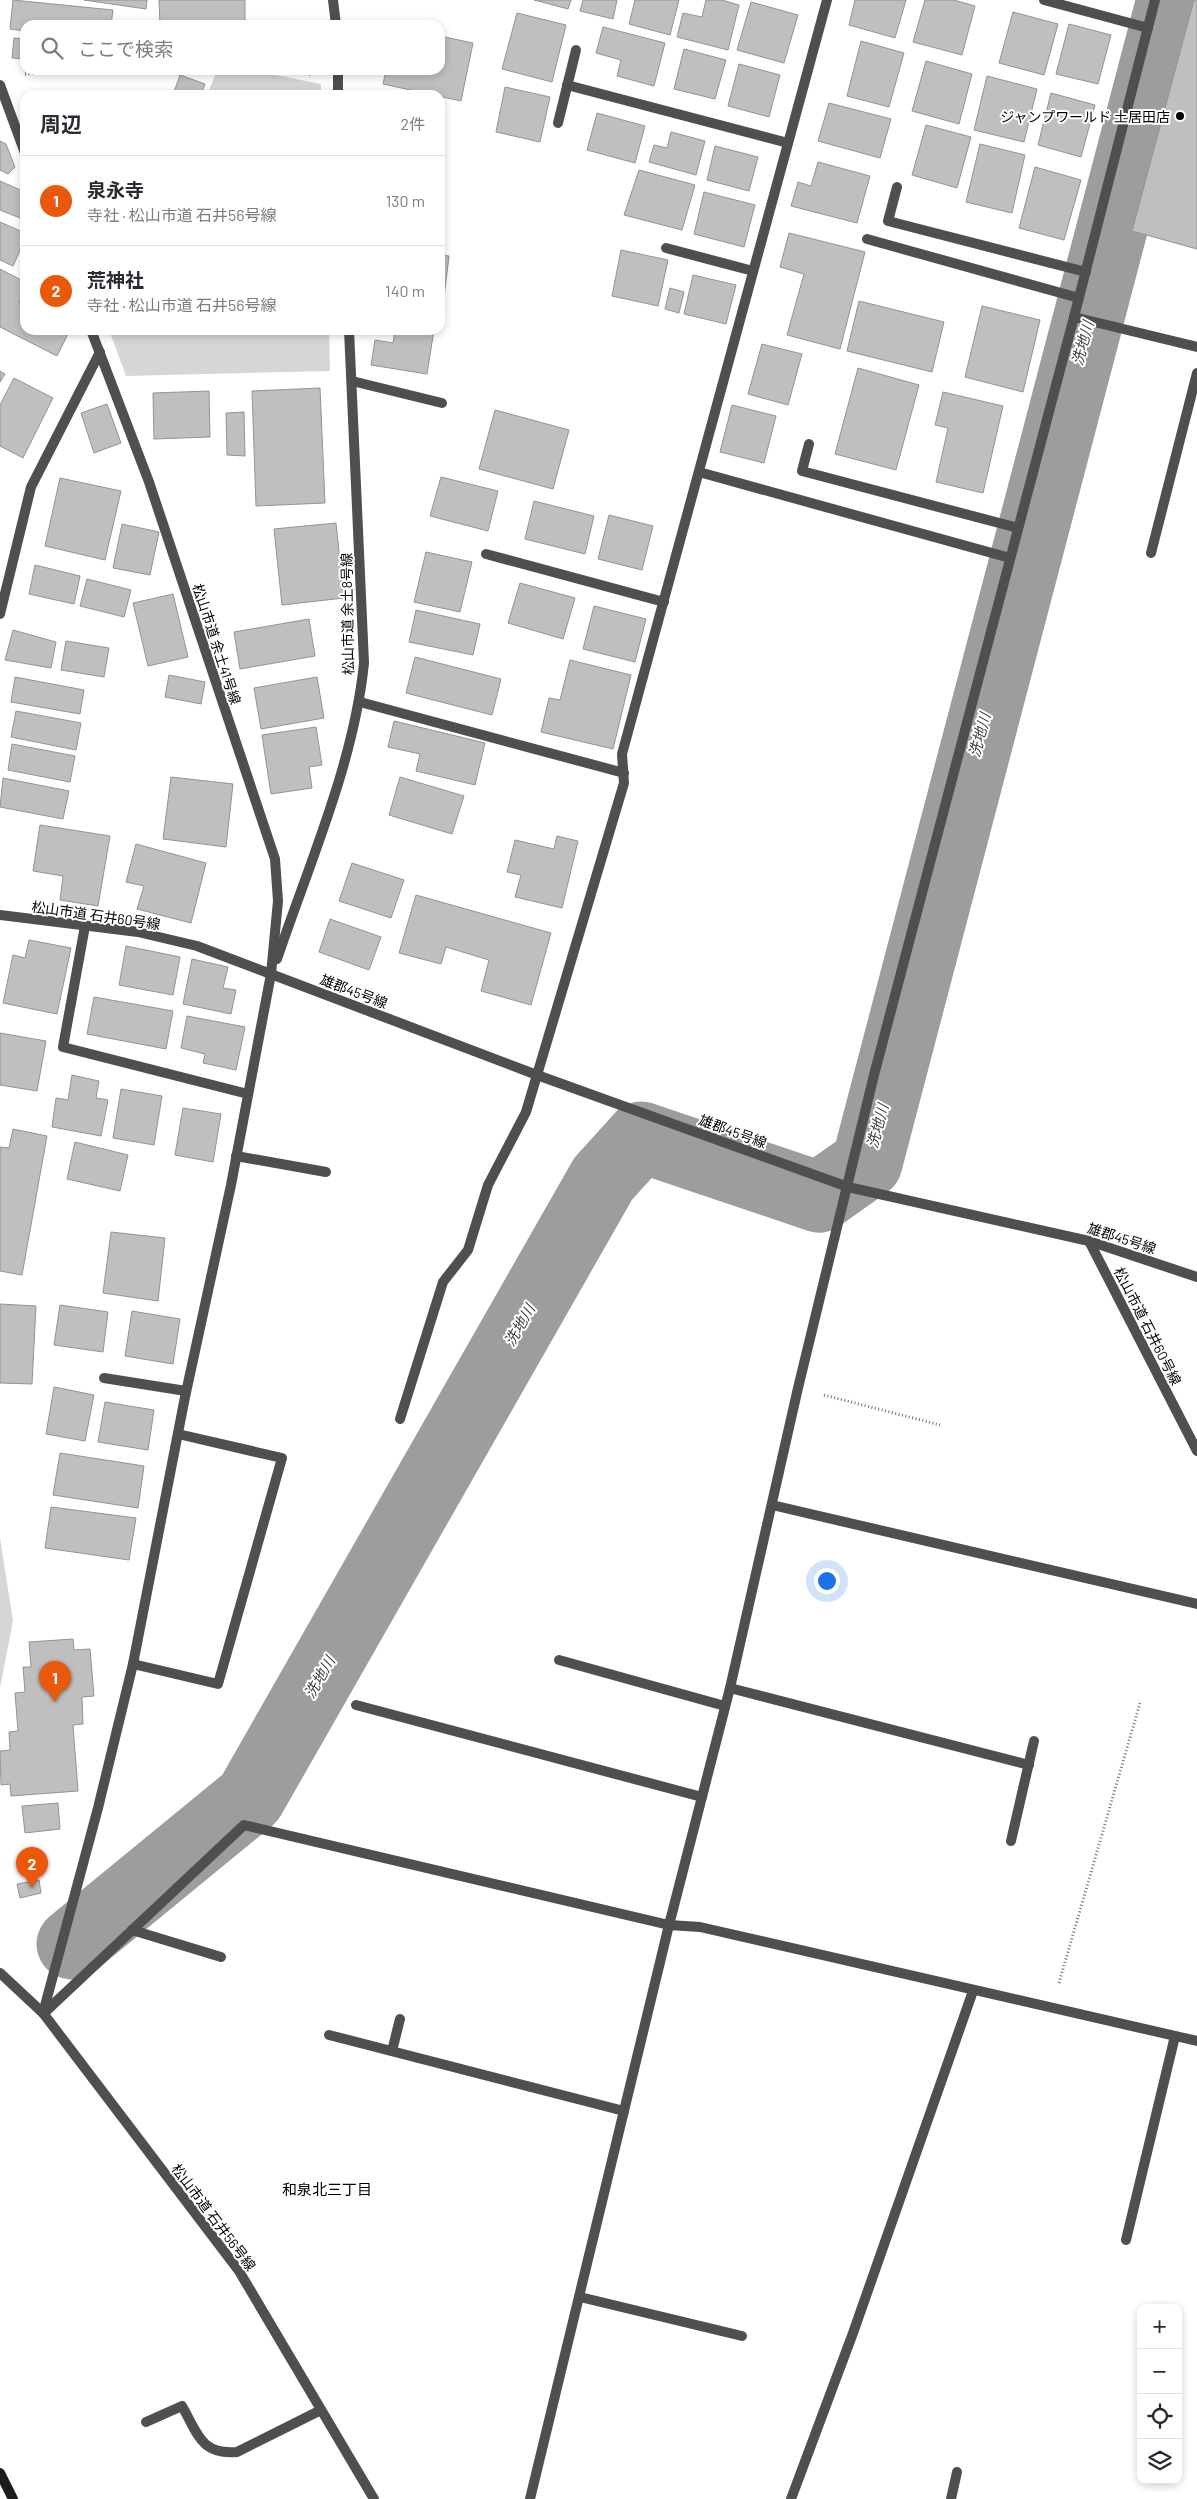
<!DOCTYPE html>
<html lang="ja">
<meta charset="utf-8">
<style>
body{margin:0;font-family:Barlow,"Noto Sans JP",sans-serif;background:#f2f2f3;color:#2b2b33}
.controls{position:absolute;right:15px;bottom:15px;display:grid;overflow:hidden;border-radius:10px;box-shadow:0 2px 8px #0003}
.controls button{width:45px;height:45px;display:grid;place-items:center;padding:0;border:0;border-bottom:1px solid #e1e1e2;background:#fff;color:#2b2b33;font:25px sans-serif}
.you{position:absolute;left:826px;top:1580px;width:18px;height:18px;margin:-12px;border:4px solid #fff;border-radius:50%;background:#1a73e8;box-shadow:0 0 0 8px #1a73e833}
.badge{display:grid;place-items:center;width:32px;height:32px;border-radius:50%;background:#ea580c;color:#fff;font-size:16px;font-weight:700}
.pin{position:absolute;translate:-50% -41px;filter:drop-shadow(0 1px 2px #0008)}
.pin::after{content:'';position:absolute;top:26px;width:18px;height:15px;background:inherit;clip-path:polygon(0 0,100% 0,50% 100%)}
.list{margin:0;padding:0;list-style:none}
h2{display:flex;justify-content:space-between;align-items:center;height:65px;margin:0;padding:0 20px;font-size:21px}
h2 small{font-size:16px;font-weight:400;color:#7c7c81}
.list li{display:grid;grid-template-columns:32px 1fr auto;gap:15px;align-items:center;box-sizing:border-box;height:90px;padding:0 20px;border-top:1px solid #e1e1e2}
.list b{display:block;font-size:19px;white-space:nowrap}
.list p{margin:0;font-size:16px;white-space:nowrap;color:#7c7c81}
.list em{font-size:16px;font-style:normal;color:#7c7c81}
.icon{flex:none;width:28px;height:28px;fill:none;stroke:currentColor;stroke-width:2;stroke-linecap:round;stroke-linejoin:round}
.map{position:relative;flex:none;width:1197px;height:2499px;overflow:hidden}
.search{position:absolute;background:#fff;box-shadow:0 2px 8px #0003;left:20px;top:20px;width:425px;height:55px;display:flex;align-items:center;gap:12px;box-sizing:border-box;padding:0 18px;border-radius:15px;color:#7c7c81;font-size:19px}
.panel{position:absolute;background:#fff;box-shadow:0 2px 8px #0003;left:20px;top:90px;width:425px;height:245px;border-radius:15px}
.map>svg:first-child{display:block}
.green{fill:#d6d6d6}
.lines{fill:none;stroke-linecap:round;stroke-linejoin:round}
.river{stroke:#9d9d9d;stroke-width:71}
.building{fill:#bfbfbf;stroke:#939393}
.path{stroke:#717171;stroke-width:3;stroke-dasharray:1 2.5;stroke-linecap:butt}
.lane{stroke:#4f4f4f;stroke-width:10}
.street{stroke:#4f4f4f;stroke-width:10}
.secondary{stroke:#1c1c1c;stroke-width:10}
.poi-dot{fill:#000;stroke:#fff;stroke-width:2}
.labels{text-anchor:middle;dominant-baseline:central;stroke-width:4;stroke-linejoin:round;paint-order:stroke}
.poi-label{font-size:14px;fill:#000;stroke:#fff;text-anchor:end}
.street-label{font-size:14px;fill:#000;stroke:#fff}
.water-label{font-size:15px;font-style:italic;fill:#3e3e3e;stroke:#fff}
.neighbourhood-label{font-size:15px;fill:#000;stroke:#fff}
</style>
<div class="map">
<svg width="1197" height="2499" viewBox="0 0 1197 2499">
<rect width="100%" height="100%" fill="#fff"/>
<g class="green">
<polygon points="224,70 250,70 321,84 321,95 207,95 216,73"/>
<polygon points="109,330 329,330 330,371 126,376"/>
<polygon points="0,1538 13,1621 0,1688"/>
</g>
<g class="lines">
<polyline class="river" points="72,1944 250,1798 603,1179 641,1137 819,1197 867,1163 1172,0"/>
</g>
<g class="building">
<polygon points="13,0 113,10 111,25 25,25 25,31 10,29"/>
<polygon points="84,0 147,0 146,9"/>
<polygon points="159,0 245,0 245,25 160,25"/>
<polygon points="534,0 571,0 568,9"/>
<polygon points="583,0 617,0 613,19 580,11"/>
<polygon points="635,0 679,0 670,35 629,24"/>
<polygon points="706,0 722,0 739,5 728,50 677,37 683,13 702,17"/>
<polygon points="855,0 906,0 895,38 849,25"/>
<polygon points="925,0 954,0 975,6 962,55 913,42"/>
<polygon points="1194,0 1197,0 1197,249 1132,231"/>
<polygon points="751,2 798,15 784,63 737,50"/>
<polygon points="1013,12 1058,24 1044,75 999,63"/>
<polygon points="517,13 566,25 552,82 502,69"/>
<polygon points="1069,24 1111,35 1098,84 1056,74"/>
<polygon points="603,27 665,43 654,86 617,76 621,60 596,53"/>
<polygon points="440,36 473,43 461,101 383,84 386,70 440,70"/>
<polygon points="14,38 25,39 25,59 12,58"/>
<polygon points="861,41 904,53 889,107 847,96"/>
<polygon points="684,49 726,60 715,99 674,89"/>
<polygon points="926,61 972,74 959,124 912,111"/>
<polygon points="739,64 780,75 769,117 728,106"/>
<polygon points="180,75 205,84 201,95 173,95"/>
<polygon points="987,76 1037,89 1024,142 974,130"/>
<polygon points="505,87 550,97 540,142 496,132"/>
<polygon points="1051,93 1095,105 1081,157 1038,145"/>
<polygon points="829,103 891,119 880,158 818,141"/>
<polygon points="597,113 645,126 635,163 587,150"/>
<polygon points="926,125 971,137 957,188 912,175"/>
<polygon points="671,132 705,141 696,175 649,162 654,145 667,148"/>
<polygon points="0,141 6,144 15,167 8,174 0,170"/>
<polygon points="980,144 1025,155 1012,213 966,202"/>
<polygon points="715,146 758,157 749,191 707,180"/>
<polygon points="818,162 870,176 857,223 791,206 798,182 811,186"/>
<polygon points="1035,167 1081,180 1064,240 1019,228"/>
<polygon points="639,170 695,185 682,230 624,215"/>
<polygon points="0,181 25,192 25,220 0,210"/>
<polygon points="704,192 755,205 744,247 694,234"/>
<polygon points="0,222 25,233 25,240 13,266 0,260"/>
<polygon points="789,233 865,252 840,349 787,335 804,274 780,267"/>
<polygon points="621,250 668,260 658,306 612,296"/>
<polygon points="440,255 449,256 442,313 440,313"/>
<polygon points="0,269 25,282 25,290 19,302 25,305 25,330 70,330 57,356 0,327"/>
<polygon points="693,275 736,285 726,324 684,314"/>
<polygon points="670,288 684,292 679,313 665,309"/>
<polygon points="859,301 944,322 932,372 847,351"/>
<polygon points="982,306 1040,320 1023,392 965,377"/>
<polygon points="395,330 434,330 427,374 371,365 375,340 393,343"/>
<polygon points="762,344 802,354 788,405 748,394"/>
<polygon points="858,368 919,385 896,470 835,454"/>
<polygon points="0,371 5,374 0,382"/>
<polygon points="14,378 53,398 23,458 0,446 0,405"/>
<polygon points="320,388 325,503 256,506 252,391"/>
<polygon points="209,391 210,437 154,439 153,393"/>
<polygon points="943,392 1003,406 983,493 936,482 948,428 935,425"/>
<polygon points="107,404 121,443 94,453 81,413"/>
<polygon points="732,405 776,416 764,463 720,452"/>
<polygon points="495,410 569,430 553,489 479,469"/>
<polygon points="244,412 245,456 227,455 226,413"/>
<polygon points="441,477 498,491 488,531 430,516"/>
<polygon points="60,478 121,491 105,560 45,546"/>
<polygon points="534,501 594,516 585,554 525,539"/>
<polygon points="609,515 653,526 642,570 598,559"/>
<polygon points="336,523 344,598 282,605 274,529"/>
<polygon points="122,524 159,532 150,575 113,568"/>
<polygon points="426,552 472,562 460,612 414,602"/>
<polygon points="35,565 80,576 74,604 29,594"/>
<polygon points="87,579 131,590 124,617 80,606"/>
<polygon points="520,583 575,598 563,639 508,623"/>
<polygon points="173,594 188,657 148,666 133,603"/>
<polygon points="594,606 646,619 635,662 583,649"/>
<polygon points="416,610 480,624 473,655 409,642"/>
<polygon points="309,619 315,656 240,669 234,632"/>
<polygon points="13,630 56,642 51,668 5,660"/>
<polygon points="66,641 109,648 104,677 61,670"/>
<polygon points="415,657 501,679 492,715 406,693"/>
<polygon points="570,660 631,675 613,749 541,732 549,698 560,700"/>
<polygon points="169,675 205,682 201,704 165,697"/>
<polygon points="15,677 84,690 80,714 11,702"/>
<polygon points="317,677 324,718 261,729 254,688"/>
<polygon points="16,711 81,723 76,750 11,737"/>
<polygon points="394,721 485,743 475,785 416,771 420,754 388,747"/>
<polygon points="316,727 322,765 309,767 312,788 271,794 262,735"/>
<polygon points="12,744 75,756 70,782 8,770"/>
<polygon points="171,777 233,784 226,847 163,839"/>
<polygon points="400,777 464,796 452,834 389,815"/>
<polygon points="3,778 69,791 63,819 0,807"/>
<polygon points="40,825 110,836 98,906 60,900 63,876 33,871"/>
<polygon points="557,836 578,841 562,908 515,897 521,875 507,872 515,840 554,849"/>
<polygon points="136,844 206,863 191,923 137,909 144,886 126,882"/>
<polygon points="352,863 404,880 391,918 339,901"/>
<polygon points="416,895 551,933 531,1005 481,991 489,960 446,947 441,964 399,953"/>
<polygon points="330,919 381,937 369,970 319,952"/>
<polygon points="29,940 71,948 57,1014 3,1003 13,955 25,958"/>
<polygon points="126,946 180,957 173,995 119,985"/>
<polygon points="192,959 228,967 223,988 236,990 231,1014 183,1004"/>
<polygon points="94,997 173,1011 166,1049 87,1034"/>
<polygon points="187,1016 245,1027 236,1070 203,1063 205,1054 181,1048"/>
<polygon points="0,1033 46,1041 37,1091 0,1085"/>
<polygon points="72,1075 99,1081 96,1098 108,1100 101,1136 52,1127 56,1098 68,1100"/>
<polygon points="121,1089 162,1096 154,1145 113,1138"/>
<polygon points="183,1108 221,1114 213,1162 175,1155"/>
<polygon points="13,1129 47,1136 22,1275 0,1271 0,1147 9,1148"/>
<polygon points="75,1142 128,1155 120,1191 67,1179"/>
<polygon points="111,1232 165,1238 158,1301 103,1293"/>
<polygon points="0,1304 36,1306 32,1384 0,1383"/>
<polygon points="60,1305 108,1312 103,1352 54,1345"/>
<polygon points="132,1311 180,1319 173,1364 125,1356"/>
<polygon points="54,1387 94,1395 85,1441 46,1434"/>
<polygon points="105,1402 154,1410 148,1450 98,1442"/>
<polygon points="60,1453 144,1466 138,1508 53,1495"/>
<polygon points="51,1507 136,1518 129,1560 45,1548"/>
<polygon points="73,1639 74,1650 90,1649 94,1696 82,1697 83,1724 73,1725 78,1791 11,1796 10,1784 1,1785 0,1751 10,1750 9,1732 18,1731 15,1693 25,1692 23,1667 31,1667 29,1642"/>
<polygon points="58,1803 60,1829 25,1833 22,1806"/>
<polygon points="39,1880 41,1893 20,1898 17,1884"/>
</g>
<g class="lines">
<g class="path">
<polyline points="289,70 313,75"/>
<polyline points="25,74 71,70"/>
<polyline points="824,1395 940,1425"/>
<polyline points="1059,1983 1140,1703"/>
</g>
<polyline class="lane" points="486,554 664,602"/>
<g class="street">
<polyline points="333,0 336,25"/>
<polyline points="1044,0 1148,28"/>
<polyline points="0,85 25,153"/>
<polyline points="567,85 788,143"/>
<polyline points="338,95 338,70"/>
<polyline points="558,123 576,50"/>
<polyline points="897,187 888,221 1086,272"/>
<polyline points="867,239 1079,298"/>
<polyline points="666,248 753,271"/>
<polyline points="1074,317 1197,347"/>
<polyline points="352,381 442,403"/>
<polyline points="809,444 802,471 1018,528"/>
<polyline points="699,472 1010,558"/>
<polyline points="1151,553 1197,373"/>
<polyline points="0,614 31,487 100,352"/>
<polyline points="360,702 624,773"/>
<polyline points="0,915 138,932 197,946 537,1075 848,1187 1089,1241 1197,1277"/>
<polyline points="85,926 63,1047 248,1094"/>
<path d="M277,959C309,864 354,763 364,663L349,330"/>
<polyline points="236,1156 326,1172"/>
<polyline points="1089,1241 1197,1451"/>
<polyline points="104,1378 186,1391"/>
<polyline points="400,1419 443,1282 468,1250 488,1185 526,1112 537,1075 624,783 622,754 827,0"/>
<polyline points="772,1505 1197,1604"/>
<polyline points="559,1660 725,1706"/>
<polyline points="133,1664 218,1684 282,1458 178,1434"/>
<polyline points="730,1688 1029,1765"/>
<polyline points="356,1705 702,1797"/>
<polyline points="1011,1841 1034,1741"/>
<polyline points="132,1930 221,1957"/>
<polyline points="0,1973 43,2013 239,2271 374,2499"/>
<polyline points="43,2013 98,1808 133,1664 185,1397 231,1185 271,974 278,901 275,859 149,482 91,330"/>
<polyline points="44,2013 244,1825 669,1925 700,1927 1197,2041"/>
<polyline points="329,2035 624,2111"/>
<polyline points="392,2051 400,2019"/>
<polyline points="1126,2240 1175,2036"/>
<polyline points="580,2297 742,2336"/>
<path d="M146,2422L182,2406C198,2434 201,2455 237,2452L321,2410"/>
<polyline points="530,2499 669,1925 730,1688 798,1388 874,1075 1074,317 1155,0"/>
<polyline points="791,2499 853,2333 973,1991"/>
<polyline points="951,2499 957,2472"/>
</g>
<polyline class="secondary" points="0,2473 13,2499"/>
</g>
<circle class="poi-dot" cx="1180" cy="116" r="5"/>
<g class="labels">
<g class="poi-label">
<text x="1170" y="116">ジャンプワールド 土居田店</text>
</g>
<g class="street-label">
<text transform="translate(347 614) rotate(-91)">松山市道 余土8号線</text>
<text transform="translate(217 644) rotate(72)">松山市道 余土41号線</text>
<text transform="translate(96 915) rotate(8)">松山市道 石井60号線</text>
<text transform="translate(354 991) rotate(21)">雄郡45号線</text>
<text transform="translate(733 1131) rotate(20)">雄郡45号線</text>
<text transform="translate(1122 1238) rotate(18)">雄郡45号線</text>
<text transform="translate(1148 1326) rotate(63)">松山市道 石井60号線</text>
<text transform="translate(214 2217) rotate(53)">松山市道 石井56号線</text>
</g>
<g class="water-label">
<text transform="translate(1082 343) rotate(-75)">洗地川</text>
<text transform="translate(979 735) rotate(-75)">洗地川</text>
<text transform="translate(877 1126) rotate(-75)">洗地川</text>
<text transform="translate(519 1325) rotate(-60)">洗地川</text>
<text transform="translate(319 1677) rotate(-60)">洗地川</text>
</g>
<g class="neighbourhood-label">
<text x="327" y="2189">和泉北三丁目</text>
</g>
</g>
</svg>
<div class="controls">
<button>+</button>
<button>−</button>
<button><svg class="icon" aria-label="locate" viewBox="0 0 24 24"><circle cx="12" cy="12" r="6"/><path d="M12 2v4M12 18v4M2 12h4M18 12h4"/></svg></button>
<button><svg class="icon" aria-label="layers" viewBox="0 0 24 24"><path d="M12 4l9 5-9 5-9-5zM3 14l9 5 9-5"/></svg></button>
</div>
<div class="you"></div>
<div class="pin badge" style="left:55px;top:1702px">1</div>
<div class="pin badge" style="left:32px;top:1888px">2</div>
<div class="search"><svg class="icon" aria-label="search" viewBox="0 0 24 24"><circle cx="10" cy="10" r="6"/><path d="M15 15l6 6"/></svg>ここで検索</div>
<section class="panel">
<h2>周辺<small>2件</small></h2>
<ul class="list">
<li><span class="badge">1</span><div><b>泉永寺</b><p>寺社 · 松山市道 石井56号線</p></div><em>130 m</em></li>
<li><span class="badge">2</span><div><b>荒神社</b><p>寺社 · 松山市道 石井56号線</p></div><em>140 m</em></li>
</ul>
</section>
</div>
